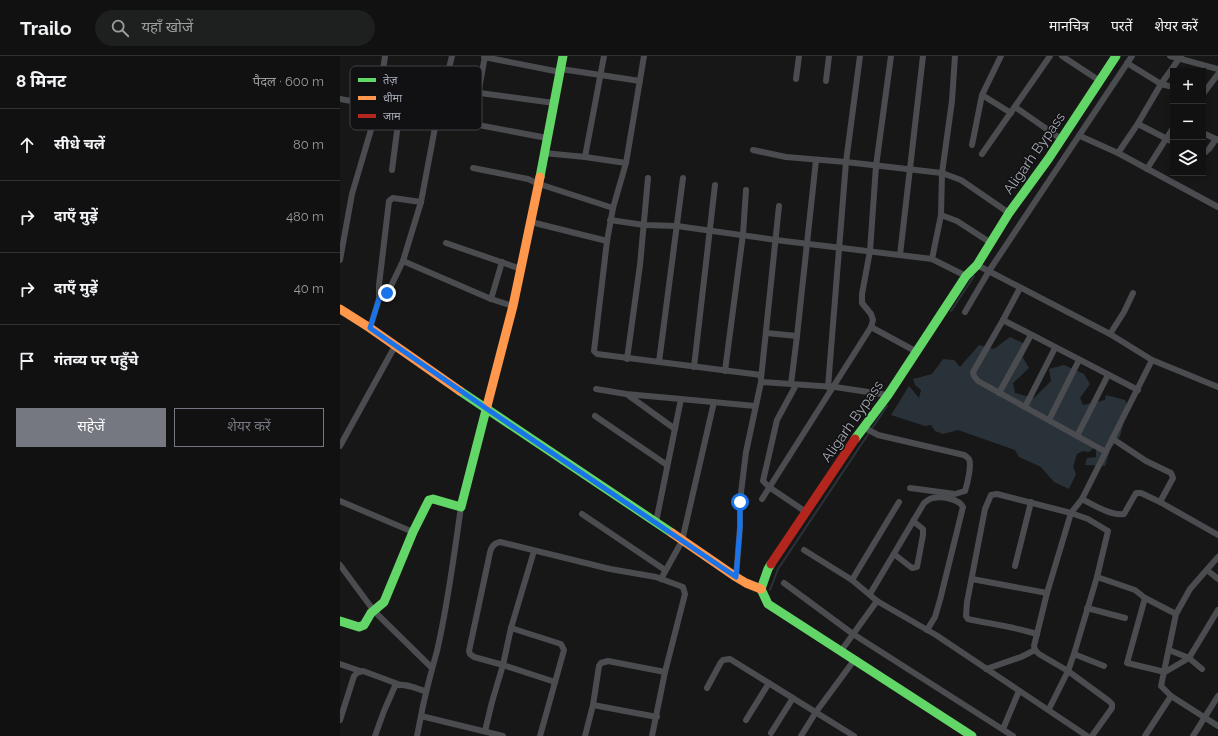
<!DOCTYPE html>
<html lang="hi">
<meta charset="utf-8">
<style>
body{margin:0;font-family:Raleway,"Noto Sans Devanagari",sans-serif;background:#1e1f1f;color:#f1f3f6}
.controls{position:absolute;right:12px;top:12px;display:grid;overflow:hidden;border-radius:0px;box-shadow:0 2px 6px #0003}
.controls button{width:36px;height:36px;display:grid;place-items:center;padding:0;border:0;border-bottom:1px solid #303131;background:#111;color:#f1f3f6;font:20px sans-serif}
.stop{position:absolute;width:12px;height:12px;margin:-9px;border:3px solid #1a73e8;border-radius:50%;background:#fff}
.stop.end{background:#1a73e8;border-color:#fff;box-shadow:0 1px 4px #0008}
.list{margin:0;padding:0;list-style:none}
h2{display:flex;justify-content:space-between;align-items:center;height:52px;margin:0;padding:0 16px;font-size:17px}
h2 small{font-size:13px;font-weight:400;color:#9c9d9f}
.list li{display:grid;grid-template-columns:26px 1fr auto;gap:12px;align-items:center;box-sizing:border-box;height:72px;padding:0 16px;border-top:1px solid #303131}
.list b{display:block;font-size:15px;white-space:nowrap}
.list em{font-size:13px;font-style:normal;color:#9c9d9f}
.actions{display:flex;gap:8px;padding:12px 16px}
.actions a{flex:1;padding:9px 0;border:1px solid #757880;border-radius:0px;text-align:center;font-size:14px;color:#757880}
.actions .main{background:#757880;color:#fff}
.icon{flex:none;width:22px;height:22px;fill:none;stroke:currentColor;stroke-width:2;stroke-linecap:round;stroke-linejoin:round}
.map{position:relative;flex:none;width:878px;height:680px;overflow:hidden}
header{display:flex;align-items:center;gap:24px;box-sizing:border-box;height:56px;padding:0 20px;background:#111;border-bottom:1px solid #303131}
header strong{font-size:19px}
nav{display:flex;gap:22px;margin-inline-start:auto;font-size:14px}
.search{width:280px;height:36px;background:#1e1f1f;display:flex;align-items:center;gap:10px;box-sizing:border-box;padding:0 14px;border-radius:22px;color:#9c9d9f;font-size:15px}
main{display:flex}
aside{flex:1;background:#111}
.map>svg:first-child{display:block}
.water{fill:#2a3239}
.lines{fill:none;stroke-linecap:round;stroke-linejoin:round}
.stream{stroke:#2a3239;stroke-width:2}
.street{stroke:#4b4c50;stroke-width:6}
.fast{stroke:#63d668;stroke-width:9}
.slow{stroke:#ff974d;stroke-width:9}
.jam{stroke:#b3261e;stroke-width:9}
.route{stroke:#1a73e8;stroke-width:5}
.labels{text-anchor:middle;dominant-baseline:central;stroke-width:3;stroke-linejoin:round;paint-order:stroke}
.street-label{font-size:14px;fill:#a8adb8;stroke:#111113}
.key{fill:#111113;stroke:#3e4045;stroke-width:1}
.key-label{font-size:11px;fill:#a8adb8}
</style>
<header>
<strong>Trailo</strong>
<div class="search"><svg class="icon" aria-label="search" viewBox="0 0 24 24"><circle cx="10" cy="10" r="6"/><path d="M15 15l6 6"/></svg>यहाँ खोजें</div>
<nav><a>मानचित्र</a><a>परतें</a><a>शेयर करें</a></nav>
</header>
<main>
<aside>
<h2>8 मिनट<small>पैदल · 600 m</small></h2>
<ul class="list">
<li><svg class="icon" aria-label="ahead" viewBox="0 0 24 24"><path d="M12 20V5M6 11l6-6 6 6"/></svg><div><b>सीधे चलें</b></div><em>80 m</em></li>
<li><svg class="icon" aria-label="right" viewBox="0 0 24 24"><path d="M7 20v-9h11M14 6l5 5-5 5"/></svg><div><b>दाएँ मुड़ें</b></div><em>480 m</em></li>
<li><svg class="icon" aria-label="right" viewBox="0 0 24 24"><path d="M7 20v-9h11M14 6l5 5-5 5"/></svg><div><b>दाएँ मुड़ें</b></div><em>40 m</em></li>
<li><svg class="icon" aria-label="arrive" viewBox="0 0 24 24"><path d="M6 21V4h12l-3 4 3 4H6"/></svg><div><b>गंतव्य पर पहुँचे</b></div></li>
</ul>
<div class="actions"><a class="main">सहेजें</a><a>शेयर करें</a></div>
</aside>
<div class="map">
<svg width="878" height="680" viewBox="0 0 878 680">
<rect width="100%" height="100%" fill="#171717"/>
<polygon class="water" points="670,281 685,288 683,302 689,312 673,327 675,337 694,342 711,325 709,313 724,309 744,318 750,328 740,342 743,349 765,344 766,339 785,344 788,351 780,380 770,394 765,410 745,409 747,402 756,401 756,390 749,396 743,395 737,398 733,411 736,418 729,433 714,426 701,411 679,401 675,394 618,374 603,378 595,375 591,369 585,370 551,359 569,330 579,342 581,334 575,329 573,323 592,318 603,303 614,304 620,311 639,289 654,293"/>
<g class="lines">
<g class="stream">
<polyline points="611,255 634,220"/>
<polyline points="430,534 438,513 547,350"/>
</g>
<g class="street">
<polyline points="145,0 139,33 140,37 214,47"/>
<polyline points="722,0 760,25"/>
<polyline points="830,0 878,13"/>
<polyline points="144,1 220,16"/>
<polyline points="787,7 821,28 833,31"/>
<polyline points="221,13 300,25"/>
<polyline points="456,23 459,0"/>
<polyline points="486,25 489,0"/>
<polyline points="863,38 878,18"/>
<polyline points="642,39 671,57"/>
<polyline points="0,43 207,82"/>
<polyline points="675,51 721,83"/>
<polyline points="798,68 833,86"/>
<polyline points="863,77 878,84"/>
<polyline points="740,80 778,97 878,151"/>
<polyline points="632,89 642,39 661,0"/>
<polyline points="413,94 446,101 506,106 602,117 621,124 669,157"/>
<polyline points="204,97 245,101 264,0"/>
<polyline points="778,97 797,69 821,28 841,0"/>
<polyline points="642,98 710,0"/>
<polyline points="863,98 869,93 876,83"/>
<polyline points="245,101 286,107"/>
<polyline points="133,112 188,123 199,128 273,152"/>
<polyline points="807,113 833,72"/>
<polyline points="52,114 64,21"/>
<polyline points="601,159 617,165 651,187"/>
<polyline points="270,164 304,169 337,170 436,184 592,203 626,220"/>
<polyline points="191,166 267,185 254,295 257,298 421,319"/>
<polyline points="267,185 273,152 286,107 304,0"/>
<polyline points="106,187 181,213"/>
<polyline points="560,199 583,0"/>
<polyline points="592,203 601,159 602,117 612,45 615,0"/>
<polyline points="0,204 12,138 38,50 45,0"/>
<polyline points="63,205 151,243 173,250"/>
<polyline points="637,209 770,278 812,304 878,331"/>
<polyline points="39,243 39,229 49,145 53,142 81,146"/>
<polyline points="151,243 162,206"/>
<polyline points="625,256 649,215 792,0"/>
<polyline points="663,264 680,232"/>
<polyline points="531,271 577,296"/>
<polyline points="30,272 39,243 49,234 63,205 81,146 97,61 112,0"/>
<polyline points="426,277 457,280 451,328"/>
<polyline points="770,278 784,256 793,237"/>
<polyline points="457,280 476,104"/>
<polyline points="287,303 300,209 308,122"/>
<polyline points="319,306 343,122"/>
<polyline points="354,311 375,129"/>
<polyline points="385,315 403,178 406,134"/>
<polyline points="421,323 439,150"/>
<polyline points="456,329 437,364 423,425 429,431 466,456"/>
<polyline points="488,331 506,106 520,0"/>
<polyline points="256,333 286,338 341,343 316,466"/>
<polyline points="659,337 691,279"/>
<polyline points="288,339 335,373"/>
<polyline points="341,343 415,350"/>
<polyline points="685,351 715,292"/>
<polyline points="255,360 327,409"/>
<polyline points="709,364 739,304"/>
<path d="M523,371L538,379L624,399C626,400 627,401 629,403C632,409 627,429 625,435L615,438L570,432"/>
<polyline points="737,380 768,319"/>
<polyline points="773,383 806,405 831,417 833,422 820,446"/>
<polyline points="0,390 55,290"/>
<polyline points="766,396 638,325 634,320 633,316 663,264 798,334"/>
<polyline points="422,443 531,271 533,264 531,258 522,247 522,238 530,195 536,110 551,0"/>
<path d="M742,443C754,449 771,460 784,458L796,437H801L820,446L878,479"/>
<polyline points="0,445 73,476"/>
<path d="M121,451C114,499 108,548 97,595C91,617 85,638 81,660L163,680"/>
<polyline points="242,458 325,514"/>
<polyline points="464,494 512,524 537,545 596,579 747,680"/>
<polyline points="554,498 572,512 577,511 583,479 583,473 573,465"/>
<polyline points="0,509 34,555 92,612"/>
<polyline points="675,510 691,446"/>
<polyline points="867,514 878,523"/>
<polyline points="396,521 400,471 400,445 406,396 421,326 495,331 548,339"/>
<polyline points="757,521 795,534 805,542 836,558 821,630 831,640 805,680"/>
<polyline points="321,523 342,485 374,346"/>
<polyline points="632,523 707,537"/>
<polyline points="512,524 559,446"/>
<polyline points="444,527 513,578 673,680"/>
<path d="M530,538L584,447C587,445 590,442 593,442C602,440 619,443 623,451L600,544L595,561L587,574"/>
<polyline points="805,542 787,607 825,616 849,602 878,554"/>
<polyline points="747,552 785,562"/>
<polyline points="836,558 850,533 878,501"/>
<polyline points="171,572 221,588 224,594 200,680"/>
<path d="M697,578C675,571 651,568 628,563L626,560L627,546L645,453L651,439L657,438L731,457L748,463L768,475L757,521L734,598L728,615L709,653"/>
<polyline points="829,594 849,602 862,613"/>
<polyline points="501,595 537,545"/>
<polyline points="734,598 764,610"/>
<polyline points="0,608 20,615"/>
<polyline points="646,613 681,601 695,594"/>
<path d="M215,626L163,609L134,601L130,598L129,595L148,506C150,497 150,488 160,486L270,513L316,521L343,531L345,538L325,616L312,680"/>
<polyline points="367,632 381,606 383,604 390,603 514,680"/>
<polyline points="831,640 878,670"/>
<polyline points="253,649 317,661"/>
<polyline points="0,664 14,620 17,617 23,615 58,628"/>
<polyline points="406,664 429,627"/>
<polyline points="663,673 679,635"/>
<polyline points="145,675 152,646 163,609 171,572 194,495"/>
<polyline points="431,677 453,642"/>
<path d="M35,680L44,655L55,630C63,626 77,633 85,635"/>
<polyline points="77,680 81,660"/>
<polyline points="245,680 253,649 259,610 261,607 268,605 325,616"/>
<polyline points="461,680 476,656 515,603"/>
<polyline points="752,680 772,652 772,648 769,645 728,615 699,598 695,594 694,590 707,537 731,457 742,443 812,304"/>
<polyline points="853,680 878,640"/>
</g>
<g class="fast">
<polyline points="200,121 223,0"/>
<polyline points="120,335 332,477"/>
<polyline points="515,383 548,339 626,220 637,209 669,157 709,102 776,0"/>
<polyline points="431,508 428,513 421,533 428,548 632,680"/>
<polyline points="0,565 19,571 24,569 31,557 44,546 73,476 89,444 93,443 121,451 147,350"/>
</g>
<g class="slow">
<polyline points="0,253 30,272 120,335"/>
<polyline points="147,350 173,250 200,121"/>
<polyline points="332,477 396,521 406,527 421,533"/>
</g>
<polyline class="jam" points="431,508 515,383"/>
</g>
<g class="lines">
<polyline class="route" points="47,237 39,243 30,272 147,353 396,521 400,471 400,446"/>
</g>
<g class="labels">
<g class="street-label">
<text transform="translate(694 97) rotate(-55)">Aligarh Bypass</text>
<text transform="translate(512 365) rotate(-55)">Aligarh Bypass</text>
</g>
</g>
<rect x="10" y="10" width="132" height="64" rx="6" class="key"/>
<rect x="18" y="22" width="18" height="4" fill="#63d668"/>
<rect x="18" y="40" width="18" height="4" fill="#ff974d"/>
<rect x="18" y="58" width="18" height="4" fill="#b3261e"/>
<g class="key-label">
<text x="43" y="28">तेज़</text>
<text x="43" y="46">धीमा</text>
<text x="43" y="64">जाम</text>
</g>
</svg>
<div class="controls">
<button>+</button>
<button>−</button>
<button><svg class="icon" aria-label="layers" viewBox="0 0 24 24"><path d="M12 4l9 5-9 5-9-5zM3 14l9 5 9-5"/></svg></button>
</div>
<div class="stop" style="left:400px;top:446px"></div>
<div class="stop end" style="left:47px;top:237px"></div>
</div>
</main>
